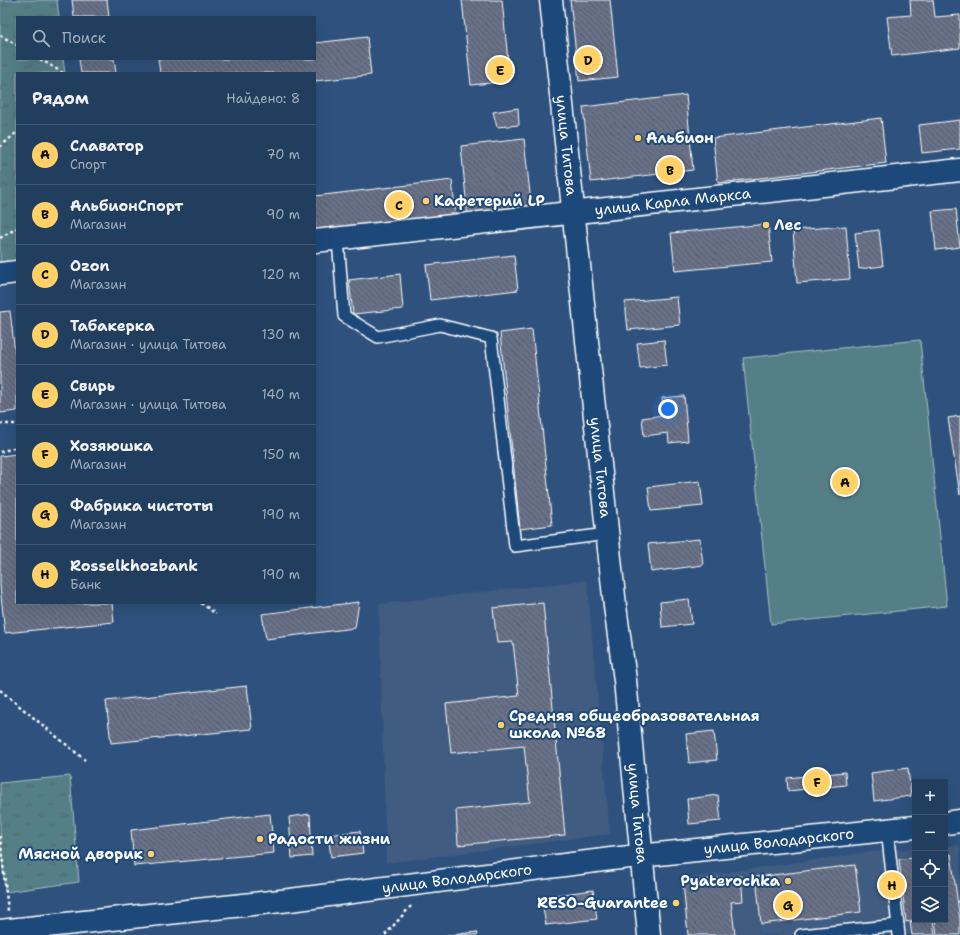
<!DOCTYPE html>
<html lang="ru">
<meta charset="utf-8">
<style>
body{margin:0;font-family:"Shantell Sans",sans-serif;background:#2a4564;color:#f1f3f6}
.controls{position:absolute;right:12px;bottom:12px;display:grid;overflow:hidden;border-radius:0px;box-shadow:0 4px 16px #0002}
.controls button{width:36px;height:36px;display:grid;place-items:center;padding:0;border:0;border-bottom:1px solid #3f5773;background:#223e5e;color:#f1f3f6;font:20px sans-serif}
.you{position:absolute;left:668px;top:409px;width:14px;height:14px;margin:-10px;border:3px solid #fff;border-radius:50%;background:#1a73e8;box-shadow:0 0 0 6px #1a73e833}
.badge{display:grid;place-items:center;width:26px;height:26px;border-radius:50%;background:#ffd166;color:#111;font-size:13px;font-weight:700}
.pin{position:absolute;translate:-50% -50%;border:2px solid #fff;box-shadow:0 1px 4px #0006}
.list{margin:0;padding:0;list-style:none}
h2{display:flex;justify-content:space-between;align-items:center;height:52px;margin:0;padding:0 16px;font-size:17px}
h2 small{font-size:13px;font-weight:400;color:#a2aebc}
.list li{display:grid;grid-template-columns:26px 1fr auto;gap:12px;align-items:center;box-sizing:border-box;height:60px;padding:0 16px;border-top:1px solid #3f5773}
.list b{display:block;font-size:15px;white-space:nowrap}
.list p{margin:0;font-size:13px;white-space:nowrap;color:#a2aebc}
.list em{font-size:13px;font-style:normal;color:#a2aebc}
.icon{flex:none;width:22px;height:22px;fill:none;stroke:currentColor;stroke-width:2;stroke-linecap:round;stroke-linejoin:round}
.map{position:relative;flex:none;width:960px;height:935px;overflow:hidden}
.search{position:absolute;background:#223e5e;box-shadow:0 4px 16px #0002;left:16px;top:16px;width:300px;height:44px;display:flex;align-items:center;gap:10px;box-sizing:border-box;padding:0 14px;border-radius:0px;color:#a2aebc;font-size:15px}
.panel{position:absolute;background:#223e5e;box-shadow:0 4px 16px #0002;left:16px;top:72px;width:300px;height:532px;border-radius:0px}
.map>svg:first-child{display:block}
.built{fill:#3f5b80}
.grass{fill:#557f87;stroke:#aabfc3}
.park{fill:url(#park-tufts);stroke:#aabfc3}
.building{fill:url(#building-back-hatch);stroke:#fff}
.lines{fill:none;stroke-linecap:round;stroke-linejoin:round}
.lane-casing{stroke:#fff;stroke-width:14}
.street-casing{stroke:#fff;stroke-width:25}
.secondary-casing{stroke:#fff;stroke-width:25}
.path{stroke:#fff;stroke-width:2.5;stroke-dasharray:3 3;stroke-linecap:butt}
.lane{stroke:#1f4a7a;stroke-width:11}
.street{stroke:#1f4a7a;stroke-width:22}
.secondary{stroke:#1f4a7a;stroke-width:22}
.poi-dot{fill:#ffd166;stroke:#1f4a7a;stroke-width:1.5}
.labels{text-anchor:middle;dominant-baseline:central;stroke-width:4;stroke-linejoin:round;paint-order:stroke}
.poi-label{font-size:15px;font-weight:bold;fill:#fff;stroke:#1f4a7a;text-anchor:start}
.street-label{font-size:15px;fill:#fff;stroke:#1f4a7a}
</style>
<div class="map">
<svg width="960" height="935" viewBox="0 0 960 935">
<defs>
<pattern id="park-tufts" width="24" height="20" patternUnits="userSpaceOnUse"><rect width="24" height="20" fill="#557f87"/><path d="M3 7l-1-3M5 7V3M7 7l1-3M15 17l-1-3M17 17v-4M19 17l1-3" fill="none" stroke="#50666a"/></pattern>
<pattern id="building-back-hatch" width="6" height="6" patternUnits="userSpaceOnUse"><rect width="6" height="6" fill="#687188"/><path d="M-1 5l2 2M0 0l6 6M5-1l2 2" fill="none" stroke="#595d67"/></pattern>
</defs>
<rect width="100%" height="100%" fill="#2e527d"/>
<filter id="ink" filterUnits="userSpaceOnUse"><feTurbulence type="fractalNoise" baseFrequency=".025" numOctaves="2"/><feDisplacementMap in="SourceGraphic" scale="8" xChannelSelector="R" yChannelSelector="G"/><feConvolveMatrix kernelMatrix="1 2 1 2 8 2 1 2 1" color-interpolation-filters="sRGB"/></filter>
<g filter="url(#ink)">
<g class="built">
<polygon points="587,580 610,834 386,863 379,604"/>
<polygon points="960,845 960,935 686,935 680,879 870,852 915,848 915,920 945,920 945,846"/>
</g>
<polygon class="grass" points="920,340 947,606 771,624 743,358"/>
<g class="park">
<polygon points="0,0 57,0 59,17 17,17 17,59 63,59 65,73 17,73 17,260 0,262"/>
<polygon points="70,776 79,882 5,892 0,837 0,783"/>
</g>
<g class="building">
<polygon points="72,0 107,0 109,17 74,17"/>
<polygon points="462,0 502,0 510,81 471,85"/>
<polygon points="570,0 610,0 618,77 579,81"/>
<polygon points="910,0 933,0 935,17 960,15 960,48 892,56 887,17 911,15"/>
<polygon points="367,37 371,75 315,81 315,73 160,73 158,59 315,59 315,43"/>
<polygon points="79,59 114,59 116,73 81,73"/>
<polygon points="686,95 693,170 591,182 583,107"/>
<polygon points="518,108 519,125 497,127 493,112"/>
<polygon points="881,118 886,163 718,183 713,138"/>
<polygon points="960,120 960,149 922,153 919,125"/>
<polygon points="524,139 532,212 468,219 461,146"/>
<polygon points="452,180 456,217 315,231 315,196"/>
<polygon points="956,209 960,247 936,250 932,211"/>
<polygon points="768,224 772,262 675,271 671,233"/>
<polygon points="846,226 850,279 797,283 793,230"/>
<polygon points="879,230 883,266 859,269 855,233"/>
<polygon points="514,255 518,290 430,300 426,265"/>
<polygon points="400,274 403,309 353,314 349,280"/>
<polygon points="677,297 680,325 628,330 625,302"/>
<polygon points="10,311 17,370 17,411 0,413 0,312"/>
<polygon points="532,329 552,525 520,529 500,333"/>
<polygon points="664,340 667,365 640,368 637,343"/>
<polygon points="684,396 688,441 669,443 668,433 644,436 642,418 664,415 662,398"/>
<polygon points="960,416 960,495 948,418"/>
<polygon points="17,454 17,603 112,603 114,622 5,633 0,586 0,456"/>
<polygon points="700,481 703,506 651,511 648,487"/>
<polygon points="700,539 703,565 651,572 648,544"/>
<polygon points="689,599 692,624 662,627 660,602"/>
<polygon points="359,602 355,628 266,639 262,614"/>
<polygon points="543,603 565,835 458,845 456,810 530,802 524,746 451,753 446,704 519,696 513,642 497,643 493,608"/>
<polygon points="247,686 252,729 111,743 106,701"/>
<polygon points="714,731 717,760 689,763 686,734"/>
<polygon points="908,768 911,796 874,801 871,773"/>
<polygon points="845,772 846,785 788,791 787,778"/>
<polygon points="718,795 721,821 689,824 687,799"/>
<polygon points="270,814 274,853 134,866 131,830"/>
<polygon points="310,814 312,856 292,858 289,817"/>
<polygon points="360,831 363,853 331,857 328,835"/>
<polygon points="951,854 960,920 960,935 937,935 935,920 945,920 945,855"/>
<polygon points="915,858 916,920 906,922 899,859"/>
<polygon points="855,865 861,912 761,924 756,877"/>
<polygon points="741,876 743,901 731,902 735,935 688,935 683,882"/>
<polygon points="593,890 597,919 546,925 541,897"/>
<polygon points="933,920 935,935 912,935 910,922"/>
<polygon points="477,932 478,935 447,935"/>
</g>
<g class="lines">
<g class="lane-casing">
<g id="lane">
<polyline points="338,239 344,316 378,337 440,325 491,338 515,546 607,534"/>
<polyline points="887,830 899,935"/>
<polyline points="801,935 898,925"/>
</g>
</g>
<g class="street-casing">
<g id="street">
<path id="s1" d="M315,241L960,170"/>
<polyline points="0,274 17,272"/>
<polyline points="945,823 960,821"/>
<path id="s2" d="M0,931L290,900L611,859L915,827"/>
</g>
</g>
<g class="secondary-casing">
<g id="secondary">
<path id="s3" d="M551,0L615,606L625,680L649,935"/>
</g>
</g>
<g class="path">
<polyline points="0,35 17,45"/>
<polyline points="40,59 63,73"/>
<polyline points="0,147 17,132"/>
<polyline points="0,238 17,228"/>
<polyline points="0,424 17,424"/>
<polyline points="0,452 17,447"/>
<polyline points="201,603 216,614"/>
<polyline points="0,690 85,760"/>
<polyline points="0,836 8,911"/>
<polyline points="385,935 411,906"/>
</g>
<use href="#lane" class="lane"/>
<use href="#street" class="street"/>
<use href="#secondary" class="secondary"/>
</g>
</g>
<g class="poi-dot">
<circle cx="638" cy="138" r="4"/>
<circle cx="426" cy="201" r="4"/>
<circle cx="766" cy="225" r="4"/>
<circle cx="501" cy="725" r="4"/>
<circle cx="260" cy="839" r="4"/>
<circle cx="151" cy="854" r="4"/>
<circle cx="788" cy="881" r="4"/>
<circle cx="676" cy="903" r="4"/>
</g>
<g class="labels">
<g class="poi-label">
<text x="646" y="138">Альбион</text>
<text x="434" y="201">Кафетерий LP</text>
<text x="774" y="225">Лес</text>
<text x="509" y="716">Средняя общеобразовательная<tspan x="509" dy="17">школа №68</tspan></text>
<text x="268" y="839">Радости жизни</text>
<text x="143" y="854" text-anchor="end">Мясной дворик</text>
<text x="780" y="881" text-anchor="end">Pyaterochka</text>
<text x="668" y="903" text-anchor="end">RESO-Guarantee</text>
</g>
<g class="street-label">
<text stroke="none"><textPath href="#s3" startOffset="146">улица Титова</textPath></text>
<text stroke="none"><textPath href="#s1" startOffset="360">улица Карла Маркса</textPath></text>
<text stroke="none"><textPath href="#s3" startOffset="470">улица Титова</textPath></text>
<text stroke="none"><textPath href="#s3" startOffset="818">улица Титова</textPath></text>
<text stroke="none"><textPath href="#s2" startOffset="784">улица Володарского</textPath></text>
<text stroke="none"><textPath href="#s2" startOffset="460">улица Володарского</textPath></text>
</g>
</g>
</svg>
<div class="controls">
<button>+</button>
<button>−</button>
<button><svg class="icon" aria-label="locate" viewBox="0 0 24 24"><circle cx="12" cy="12" r="6"/><path d="M12 2v4M12 18v4M2 12h4M18 12h4"/></svg></button>
<button><svg class="icon" aria-label="layers" viewBox="0 0 24 24"><path d="M12 4l9 5-9 5-9-5zM3 14l9 5 9-5"/></svg></button>
</div>
<div class="you"></div>
<div class="pin badge" style="left:845px;top:482px">A</div>
<div class="pin badge" style="left:670px;top:170px">B</div>
<div class="pin badge" style="left:399px;top:205px">C</div>
<div class="pin badge" style="left:588px;top:60px">D</div>
<div class="pin badge" style="left:500px;top:70px">E</div>
<div class="pin badge" style="left:817px;top:782px">F</div>
<div class="pin badge" style="left:788px;top:905px">G</div>
<div class="pin badge" style="left:892px;top:885px">H</div>
<div class="search"><svg class="icon" aria-label="search" viewBox="0 0 24 24"><circle cx="10" cy="10" r="6"/><path d="M15 15l6 6"/></svg>Поиск</div>
<section class="panel">
<h2>Рядом<small>Найдено: 8</small></h2>
<ul class="list">
<li><span class="badge">A</span><div><b>Славатор</b><p>Спорт</p></div><em>70 m</em></li>
<li><span class="badge">B</span><div><b>АльбионСпорт</b><p>Магазин</p></div><em>90 m</em></li>
<li><span class="badge">C</span><div><b>Ozon</b><p>Магазин</p></div><em>120 m</em></li>
<li><span class="badge">D</span><div><b>Табакерка</b><p>Магазин · улица Титова</p></div><em>130 m</em></li>
<li><span class="badge">E</span><div><b>Свирь</b><p>Магазин · улица Титова</p></div><em>140 m</em></li>
<li><span class="badge">F</span><div><b>Хозяюшка</b><p>Магазин</p></div><em>150 m</em></li>
<li><span class="badge">G</span><div><b>Фабрика чистоты</b><p>Магазин</p></div><em>190 m</em></li>
<li><span class="badge">H</span><div><b>Rosselkhozbank</b><p>Банк</p></div><em>190 m</em></li>
</ul>
</section>
</div>
